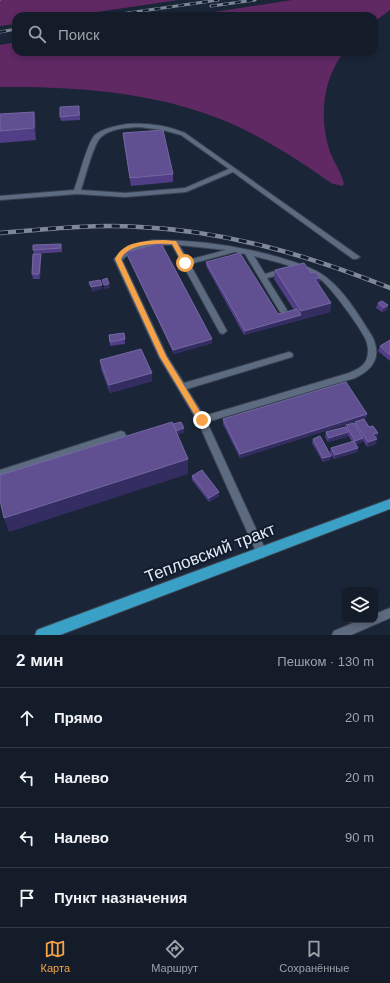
<!DOCTYPE html>
<html lang="ru">
<meta charset="utf-8">
<style>
body{margin:0;font-family:Helvetica,sans-serif;background:#1d2532;color:#f1f3f6}
.controls{position:absolute;right:12px;bottom:12px;display:grid;overflow:hidden;border-radius:8px;box-shadow:0 2px 6px #0003}
.controls button{width:36px;height:36px;display:grid;place-items:center;padding:0;border:0;border-bottom:1px solid #333a47;background:#141c2a;color:#f1f3f6;font:20px sans-serif}
.stop{position:absolute;width:12px;height:12px;margin:-9px;border:3px solid #f6a247;border-radius:50%;background:#fff}
.stop.end{background:#f6a247;border-color:#fff;box-shadow:0 1px 4px #0008}
.list{margin:0;padding:0;list-style:none}
h2{display:flex;justify-content:space-between;align-items:center;height:52px;margin:0;padding:0 16px;font-size:17px}
h2 small{font-size:13px;font-weight:400;color:#9da1a8}
.list li{display:grid;grid-template-columns:26px 1fr auto;gap:12px;align-items:center;box-sizing:border-box;height:60px;padding:0 16px;border-top:1px solid #333a47}
.list b{display:block;font-size:15px;white-space:nowrap}
.list em{font-size:13px;font-style:normal;color:#9da1a8}
.icon{flex:none;width:22px;height:22px;fill:none;stroke:currentColor;stroke-width:2;stroke-linecap:round;stroke-linejoin:round}
.map{position:relative;flex:none;width:390px;height:635px;overflow:hidden}
.search{position:absolute;background:#141c2a;box-shadow:0 2px 6px #0003;left:12px;right:12px;top:12px;height:44px;display:flex;align-items:center;gap:10px;box-sizing:border-box;padding:0 14px;border-radius:12px;color:#9da1a8;font-size:15px}
.sheet{height:292px;background:#141c2a}
nav{display:flex;justify-content:space-around;align-items:center;box-sizing:border-box;height:56px;border-top:1px solid #333a47;background:#141c2a;font-size:11px;color:#9da1a8}
nav a{display:grid;justify-items:center;gap:2px}
nav .on{color:#f6a247}
.map>svg:first-child{display:block}
.green{fill:#602964}
.lines{fill:none;stroke-linecap:round;stroke-linejoin:round}
.service-casing{stroke:#3a4352;stroke-width:2}
.primary-casing{stroke:#3a4352;stroke-width:2}
.path{stroke:#858f9e;stroke-width:2;stroke-dasharray:0.5 2;stroke-linecap:butt}
.service{fill:#5d6b81;fill-rule:evenodd}
.primary{fill:#3ba0c6;fill-rule:evenodd}
.rail-far1-casing{stroke:#7e8897;stroke-width:3}
.rail-casing{stroke:#7e8897;stroke-width:4.5}
.rail-far1{stroke:#111c2d;stroke-width:2;stroke-dasharray:6;stroke-linecap:butt}
.rail{stroke:#111c2d;stroke-width:3;stroke-dasharray:8;stroke-linecap:butt}
.wall{fill:#513e86}
.shaded-wall{fill:#342d62}
.building{fill:#605092;stroke:#7468a2}
.route{fill:#f6a247}
.labels{text-anchor:middle;dominant-baseline:central;stroke-width:4;stroke-linejoin:round;paint-order:stroke}
.near-street-label{font-size:17px;fill:#e0e9f5;stroke:#111c2d}
</style>
<div class="map">
<svg width="390" height="635" viewBox="0 0 390 635">
<rect width="100%" height="100%" fill="#1a2638"/>
<g class="green">
<polygon points="0,0 178,0 70,16 16,16 16,24 0,26"/>
<polygon points="292,0 390,0 390,10 374,22 374,16 189,16"/>
<path d="M16,42V52H344C322,80 319,119 330,152C334,163 342,173 344,184L342,186L331,183C291,155 248,127 201,112C140,91 64,86 0,87V45Z"/>
</g>
<g class="lines">
<g class="service-casing">
<g id="service">
<path d="M127,124C147,123 166,125 185,133L360,257L356,259H353L233,172L186,192L125,197L77,194L0,200V196L74,190C79,178 87,143 95,135C104,128 116,126 127,124ZM139,127L163,130L181,135L229,169L185,188L125,193L81,190C85,179 93,144 101,137C111,128 126,128 139,127Z"/>
<path d="M153,240C201,240 249,247 294,262C305,266 318,270 327,278C346,293 359,316 372,336C382,356 374,369 355,378L207,422L267,553L266,556L262,558L258,556L198,422L159,357L114,259L128,246ZM153,245H172L220,333L223,334L227,331L190,264L235,252L245,254L280,312L283,313L287,310L267,278L288,273L289,271L285,268L265,274L254,256C276,262 300,267 320,279C331,287 360,327 366,340C368,346 369,352 367,358C365,366 356,370 349,373L204,416L187,389L292,357L293,355L292,353L289,352L184,383L167,356L122,260L133,250ZM179,245L226,250L188,260Z"/>
<polygon points="121,431 124,432 126,435 124,438 0,478 0,470"/>
<polygon points="390,608 390,618 351,635 332,635 334,631 360,620 375,620 375,614"/>
</g>
</g>
<g class="primary-casing">
<polygon id="primary" points="390,499 390,509 60,635 35,635 37,630 42,628"/>
</g>
<polyline class="path" points="0,0 2,0"/>
<use href="#service" class="service"/>
<use href="#primary" class="primary"/>
<g class="rail-far1-casing">
<g id="rail-far1">
<polyline points="211,6 255,0"/>
<polyline points="107,16 218,0"/>
<polyline points="0,32 16,29"/>
</g>
</g>
<g class="rail-casing">
<path id="rail" d="M0,233C47,229 93,224 140,227C227,231 310,256 390,288"/>
</g>
<use href="#rail-far1" class="rail-far1"/>
<use href="#rail" class="rail"/>
</g>
<g class="wall">
<polygon points="80,111 80,120 61,121 60,117"/>
<polygon points="34,112 36,124 36,140 0,143 0,114"/>
<polygon points="123,133 173,174 173,182 131,186 124,142"/>
<polygon points="33,245 62,248 62,252 34,254 33,250"/>
<polygon points="126,252 212,339 212,343 174,354 127,256"/>
<polygon points="41,254 41,259 40,279 33,279 32,274"/>
<polygon points="206,262 278,314 294,310 274,279 275,270 311,273 320,278 319,284 331,303 330,312 244,335 206,266"/>
<polygon points="378,303 388,305 387,310 382,312 376,308"/>
<polygon points="124,333 125,344 110,346 109,335"/>
<polygon points="390,340 390,361 378,351 380,346"/>
<polygon points="100,360 152,381 110,393 101,369"/>
<polygon points="367,414 366,418 240,458 223,424 223,419"/>
<polygon points="355,422 369,427 378,433 377,437 376,437 376,444 367,447 363,440 362,442 356,444 358,448 357,452 334,459 330,453 331,448 352,442 348,435 347,437 328,442 325,437 326,432 345,427 346,425 355,424"/>
<polygon points="313,439 331,456 330,460 323,462 312,443"/>
<polygon points="192,476 219,492 219,496 209,502 192,480"/>
</g>
<g class="shaded-wall">
<polygon points="34,112 36,124 36,140 34,128"/>
<polygon points="41,254 41,259 40,279 39,274"/>
<polygon points="320,278 318,287 315,279"/>
<polygon points="109,284 110,288 104,289 104,285"/>
<polygon points="102,285 102,289 92,292 91,287"/>
<polygon points="331,303 330,312 300,320 301,311"/>
<polygon points="388,305 387,310 382,312 384,308"/>
<polygon points="301,315 300,320 244,335 245,331"/>
<polygon points="212,339 212,343 174,354 173,350"/>
<polygon points="152,373 152,381 110,393 109,385"/>
<polygon points="367,414 366,418 240,458 240,454"/>
<polygon points="184,428 184,433 152,442 152,438"/>
<polygon points="348,432 347,437 328,442 329,438"/>
<polygon points="378,433 377,437 372,438 373,434"/>
<polygon points="363,438 362,442 353,445 355,441"/>
<polygon points="377,439 376,444 367,447 368,442"/>
<polygon points="358,448 357,452 334,459 335,455"/>
<polygon points="331,456 330,460 323,462 323,458"/>
<polygon points="188,459 188,474 9,532 4,518"/>
<polygon points="219,492 219,496 209,502 209,498"/>
</g>
<g class="building">
<polygon points="79,106 79,115 60,117 60,107"/>
<polygon points="34,112 34,128 0,131 0,114"/>
<polygon points="163,130 173,174 130,178 123,133"/>
<polygon points="161,243 212,339 173,350 126,252"/>
<polygon points="61,244 61,248 33,250 33,245"/>
<polygon points="240,253 278,314 297,309 301,315 245,331 206,262"/>
<polygon points="33,254 41,254 39,274 32,274"/>
<polygon points="304,263 311,273 316,272 320,278 315,279 331,303 301,311 275,270"/>
<polygon points="107,278 109,284 104,285 102,280"/>
<polygon points="100,280 102,285 91,287 89,282"/>
<polygon points="382,301 388,305 384,308 378,303"/>
<polygon points="124,333 125,339 110,342 109,335"/>
<polygon points="390,340 390,355 380,346"/>
<polygon points="141,349 152,373 109,385 100,360"/>
<polygon points="346,382 367,414 240,454 223,419"/>
<polygon points="364,419 369,427 373,426 378,433 373,434 377,439 368,442 355,422"/>
<polygon points="172,422 188,459 4,518 0,500 0,475"/>
<polygon points="181,422 184,428 176,431 173,424"/>
<polygon points="354,423 363,438 355,441 346,425"/>
<polygon points="345,427 348,432 329,438 326,432"/>
<polygon points="320,436 331,456 323,458 313,439"/>
<polygon points="354,441 358,448 335,455 331,448"/>
<polygon points="202,470 219,492 209,498 192,476"/>
</g>
<path class="route" d="M163,240L176,241L188,263L187,264H183L172,244C157,243 128,243 121,259L166,356L205,420L202,423L199,422L160,357L115,259C123,241 146,241 163,240Z"/>
<g class="labels">
<g class="near-street-label">
<text transform="translate(210 553) rotate(-21)">Тепловский тракт</text>
</g>
</g>
</svg>
<div class="controls">
<button><svg class="icon" aria-label="layers" viewBox="0 0 24 24"><path d="M12 4l9 5-9 5-9-5zM3 14l9 5 9-5"/></svg></button>
</div>
<div class="stop" style="left:185px;top:263px"></div>
<div class="stop end" style="left:202px;top:420px"></div>
<div class="search"><svg class="icon" aria-label="search" viewBox="0 0 24 24"><circle cx="10" cy="10" r="6"/><path d="M15 15l6 6"/></svg>Поиск</div>
</div>
<section class="sheet">
<h2>2 мин<small>Пешком · 130 m</small></h2>
<ul class="list">
<li><svg class="icon" aria-label="ahead" viewBox="0 0 24 24"><path d="M12 20V5M6 11l6-6 6 6"/></svg><div><b>Прямо</b></div><em>20 m</em></li>
<li><svg class="icon" aria-label="left" viewBox="0 0 24 24"><path d="M17 20v-9H6M10 6l-5 5 5 5"/></svg><div><b>Налево</b></div><em>20 m</em></li>
<li><svg class="icon" aria-label="left" viewBox="0 0 24 24"><path d="M17 20v-9H6M10 6l-5 5 5 5"/></svg><div><b>Налево</b></div><em>90 m</em></li>
<li><svg class="icon" aria-label="arrive" viewBox="0 0 24 24"><path d="M6 21V4h12l-3 4 3 4H6"/></svg><div><b>Пункт назначения</b></div></li>
</ul>
</section>
<nav>
<a class="on"><svg class="icon" aria-label="map" viewBox="0 0 24 24"><path d="M3 6l6-2 6 2 6-2v14l-6 2-6-2-6 2zM9 4v14M15 6v14"/></svg>Карта</a>
<a><svg class="icon" aria-label="directions" viewBox="0 0 24 24"><path d="M12 3l9 9-9 9-9-9zM9 14v-3h6M13 9l2 2-2 2"/></svg>Маршрут</a>
<a><svg class="icon" aria-label="saved" viewBox="0 0 24 24"><path d="M7 4h10v16l-5-4-5 4z"/></svg>Сохранённые</a>
</nav>
